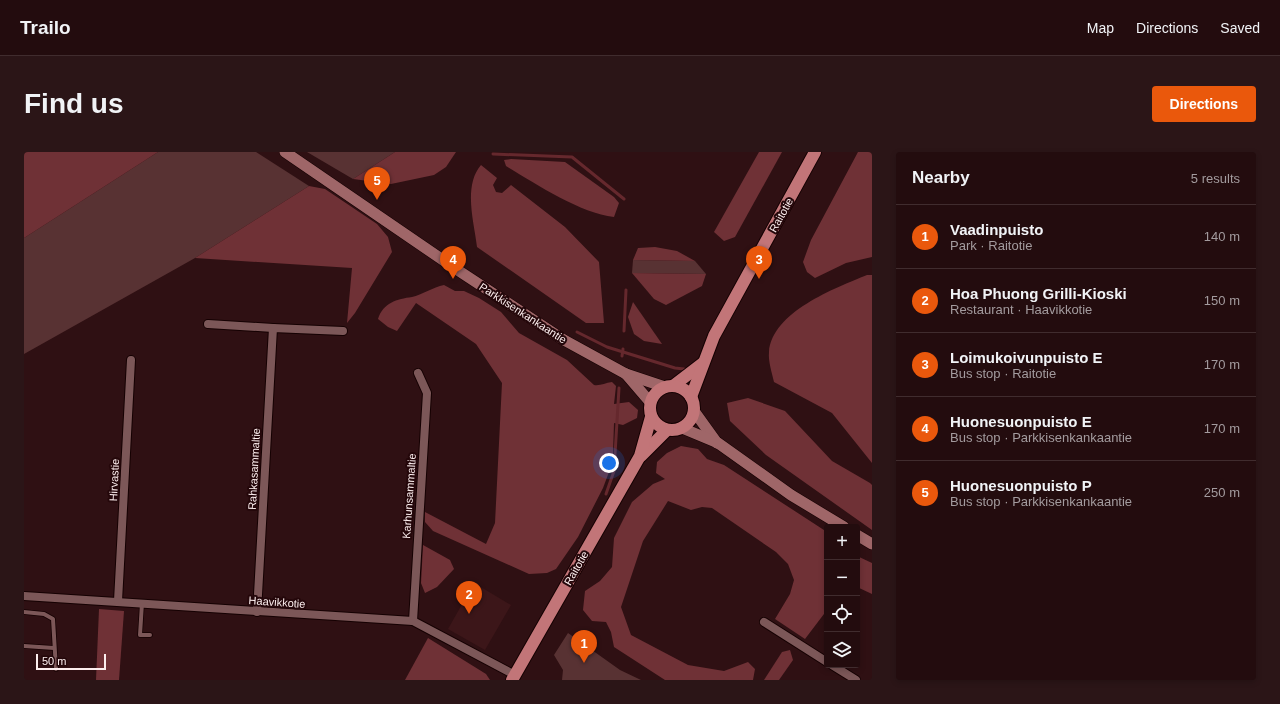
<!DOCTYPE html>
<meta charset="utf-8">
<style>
body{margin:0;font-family:Arial,sans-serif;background:#2b1517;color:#f1f3f6}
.controls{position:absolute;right:12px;bottom:12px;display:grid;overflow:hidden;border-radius:4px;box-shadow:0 2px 6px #0003}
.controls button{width:36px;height:36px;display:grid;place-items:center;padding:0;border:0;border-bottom:1px solid #402c2e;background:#230c0e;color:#f1f3f6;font:20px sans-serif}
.scale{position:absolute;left:12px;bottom:10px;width:70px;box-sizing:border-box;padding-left:4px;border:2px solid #fceeee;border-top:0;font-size:11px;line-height:14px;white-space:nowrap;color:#fceeee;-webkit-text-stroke:3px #24070a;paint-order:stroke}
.you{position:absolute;left:585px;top:311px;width:14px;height:14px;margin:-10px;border:3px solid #fff;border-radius:50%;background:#1a73e8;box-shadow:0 0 0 6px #1a73e833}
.badge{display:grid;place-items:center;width:26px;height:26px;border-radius:50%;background:#ea580c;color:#fff;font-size:13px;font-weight:700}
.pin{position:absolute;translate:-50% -33px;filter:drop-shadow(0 1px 2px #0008)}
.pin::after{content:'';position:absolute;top:21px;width:14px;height:12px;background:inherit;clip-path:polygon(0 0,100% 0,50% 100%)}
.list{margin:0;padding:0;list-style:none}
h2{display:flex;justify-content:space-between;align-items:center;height:52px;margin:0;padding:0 16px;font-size:17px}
h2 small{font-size:13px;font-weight:400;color:#a39b9e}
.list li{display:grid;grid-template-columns:26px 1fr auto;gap:12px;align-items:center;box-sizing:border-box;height:64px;padding:0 16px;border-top:1px solid #402c2e}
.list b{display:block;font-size:15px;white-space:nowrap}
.list p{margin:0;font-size:13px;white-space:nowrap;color:#a39b9e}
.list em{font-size:13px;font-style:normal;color:#a39b9e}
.icon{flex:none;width:22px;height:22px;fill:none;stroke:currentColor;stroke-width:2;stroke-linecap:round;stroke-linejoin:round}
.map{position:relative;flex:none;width:848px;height:528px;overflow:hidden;border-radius:4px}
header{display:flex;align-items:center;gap:24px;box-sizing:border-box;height:56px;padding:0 20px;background:#230c0e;border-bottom:1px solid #402c2e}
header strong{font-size:19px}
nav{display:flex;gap:22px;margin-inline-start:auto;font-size:14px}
.intro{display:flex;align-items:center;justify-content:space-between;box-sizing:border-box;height:96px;padding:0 24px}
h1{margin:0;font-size:28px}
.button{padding:10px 18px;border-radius:4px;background:#ea580c;color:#fff;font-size:14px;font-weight:700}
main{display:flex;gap:24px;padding:0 24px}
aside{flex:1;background:#230c0e;border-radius:4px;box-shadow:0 2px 6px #0003}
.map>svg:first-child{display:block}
.built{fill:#3c1619}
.green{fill:#583233}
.forest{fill:#6f3136}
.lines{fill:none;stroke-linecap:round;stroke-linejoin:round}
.stream{stroke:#65282d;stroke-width:3}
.lane-casing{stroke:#150002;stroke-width:5.5}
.street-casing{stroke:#150002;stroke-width:10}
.secondary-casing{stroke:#150002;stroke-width:12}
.primary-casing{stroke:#150002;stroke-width:14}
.lane{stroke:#7c5758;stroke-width:4}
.street{stroke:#7c5758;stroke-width:8}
.secondary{stroke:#9f6668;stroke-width:11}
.primary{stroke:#c27578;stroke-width:12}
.labels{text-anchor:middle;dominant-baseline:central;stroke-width:4;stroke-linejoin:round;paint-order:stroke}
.street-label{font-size:11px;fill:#fceeee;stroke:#24070a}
</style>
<header>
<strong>Trailo</strong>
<nav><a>Map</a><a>Directions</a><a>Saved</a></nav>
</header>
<div class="intro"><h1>Find us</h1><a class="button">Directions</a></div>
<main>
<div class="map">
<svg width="848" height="528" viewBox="0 0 848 528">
<rect width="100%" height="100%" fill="#2f1013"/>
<polygon class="built" points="450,431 487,453 461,498 424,477"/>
<g class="green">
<polygon points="134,0 232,0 285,34 171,106 0,202 0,86"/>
<polygon points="283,0 371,0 329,27"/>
<polygon points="609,108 671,109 682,122 608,121"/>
<polygon points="544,481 596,518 617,528 538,528 539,518 530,503"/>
</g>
<g class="forest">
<polygon points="0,0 134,0 0,86"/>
<polygon points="371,0 432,0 422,15 410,23 367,32 329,27"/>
<polygon points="735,0 758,0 711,85 700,89 690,80"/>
<polygon points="834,0 848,0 848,105 822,111 791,126 783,120 779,110 787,88"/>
<path d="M487,7L541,10L590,45L595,51L590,65C556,61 512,32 482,14L480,8Z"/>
<path d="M457,13L473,26L469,33L472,40L478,41L487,33L541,75L575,110L580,171H562L453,95C450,70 439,34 457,13Z"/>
<polygon points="285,34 301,37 353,72 364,85 368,100 331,161 323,171 328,116 171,106"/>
<polygon points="631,95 653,99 671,109 609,108 614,96"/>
<polygon points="608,121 682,122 678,134 642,153 630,147"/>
<path d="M843,123H848V311L808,261L750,230C748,221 744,209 745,200C748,160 811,136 843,123Z"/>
<path d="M420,133L431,139H440L455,146L477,160L495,181L543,208L570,233C576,234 581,231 588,230L592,234L590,252L605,250L614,258L613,266L599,273L590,271L589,301L585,320L579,336L554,385L532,417L523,421L505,422L409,379L401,370V360L462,392L471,371L478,231L452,192L392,151L373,179L364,175L354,167C359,151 373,147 388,145C398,143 409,135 420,133Z"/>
<polygon points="609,150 638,192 620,189 610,182 604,165"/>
<polygon points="724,246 761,259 808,309 846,331 848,333 848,378 742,303 706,269 703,251"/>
<polygon points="657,294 674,297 683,307 700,313 803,380 803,458 781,487 751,467 766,442 770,428 764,412 752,400 688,356 678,355 667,358 644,349 619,389 597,455 607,483 664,513 700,519 724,510 731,517 729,528 641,528 590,495 587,480 582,470 568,469 559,458 561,439 576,429 588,415 590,386 608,350 629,332 641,327 632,321 633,310 643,301"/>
<polygon points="399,393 426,408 430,417 413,435 401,441 397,431"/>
<polygon points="833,404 848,411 848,442 833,435"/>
<polygon points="75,457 100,459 95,528 72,528"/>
<polygon points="404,486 462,522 466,528 381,528"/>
<polygon points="766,498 769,508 755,528 740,528 758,500"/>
</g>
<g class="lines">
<g class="stream">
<polyline points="469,2 548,5 600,47"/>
<polyline points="600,179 602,138"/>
<polyline points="553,180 583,195 651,216 660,217"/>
<polyline points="598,204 599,197"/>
<polyline points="582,342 590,319 595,236"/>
</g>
<g class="lane-casing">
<g id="lane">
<polyline points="118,451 116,483 126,483"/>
<polyline points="0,460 20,462 29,467 32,517"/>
<polyline points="0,494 30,496"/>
</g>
</g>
<g class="street-casing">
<g id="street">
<polyline points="184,172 249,176"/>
<polyline points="0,444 389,469 491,523"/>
<polyline points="94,449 107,208"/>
<polyline points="233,460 249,176 319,179"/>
<polyline points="389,469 403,241 394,221"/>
<polyline points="740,470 803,510"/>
<polyline points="808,513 832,528"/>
</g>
</g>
<g class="secondary-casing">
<g id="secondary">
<polyline points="261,0 432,117 540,188 602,222 641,235"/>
<polyline points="602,222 626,250"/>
<polyline points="670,259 693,291"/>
<polyline points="658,276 694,291 767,343 820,375"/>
<polyline points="833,383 848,392"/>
</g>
</g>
<g class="primary-casing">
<g id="primary">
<polyline points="649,234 679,211"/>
<circle cx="648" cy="256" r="22"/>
<polyline points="667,245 690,184 791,0"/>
<polyline points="617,304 643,278"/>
<polyline points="488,528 616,304 627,265"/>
</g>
</g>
<use href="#lane" class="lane"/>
<use href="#street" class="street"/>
<use href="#secondary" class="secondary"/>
<use href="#primary" class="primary"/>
</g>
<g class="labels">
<g class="street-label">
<text transform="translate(757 63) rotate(-61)">Raitotie</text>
<text transform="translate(499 161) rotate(33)">Parkkisenkankaantie</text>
<text transform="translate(230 317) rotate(-87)">Rahkasammaltie</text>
<text transform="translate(90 328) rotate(-87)">Hirvastie</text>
<text transform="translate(385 344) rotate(-86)">Karhunsammaltie</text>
<text transform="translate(552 416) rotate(-60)">Raitotie</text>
<text transform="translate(253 450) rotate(4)">Haavikkotie</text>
</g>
</g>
</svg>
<div class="controls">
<button>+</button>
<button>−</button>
<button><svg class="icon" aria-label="locate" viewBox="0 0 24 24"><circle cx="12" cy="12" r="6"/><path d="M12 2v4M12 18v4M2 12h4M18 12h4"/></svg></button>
<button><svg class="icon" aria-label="layers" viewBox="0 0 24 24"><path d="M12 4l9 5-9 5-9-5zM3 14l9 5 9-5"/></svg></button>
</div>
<div class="scale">50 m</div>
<div class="you"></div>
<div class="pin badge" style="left:560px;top:511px">1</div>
<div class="pin badge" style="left:445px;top:462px">2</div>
<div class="pin badge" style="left:735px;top:127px">3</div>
<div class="pin badge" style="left:429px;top:127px">4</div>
<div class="pin badge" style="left:353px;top:48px">5</div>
</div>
<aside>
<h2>Nearby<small>5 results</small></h2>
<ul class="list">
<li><span class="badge">1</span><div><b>Vaadinpuisto</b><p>Park · Raitotie</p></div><em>140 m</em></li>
<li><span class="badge">2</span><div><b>Hoa Phuong Grilli-Kioski</b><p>Restaurant · Haavikkotie</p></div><em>150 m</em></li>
<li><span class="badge">3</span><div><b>Loimukoivunpuisto E</b><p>Bus stop · Raitotie</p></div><em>170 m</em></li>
<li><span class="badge">4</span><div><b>Huonesuonpuisto E</b><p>Bus stop · Parkkisenkankaantie</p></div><em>170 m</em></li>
<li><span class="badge">5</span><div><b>Huonesuonpuisto P</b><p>Bus stop · Parkkisenkankaantie</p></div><em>250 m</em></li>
</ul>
</aside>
</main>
